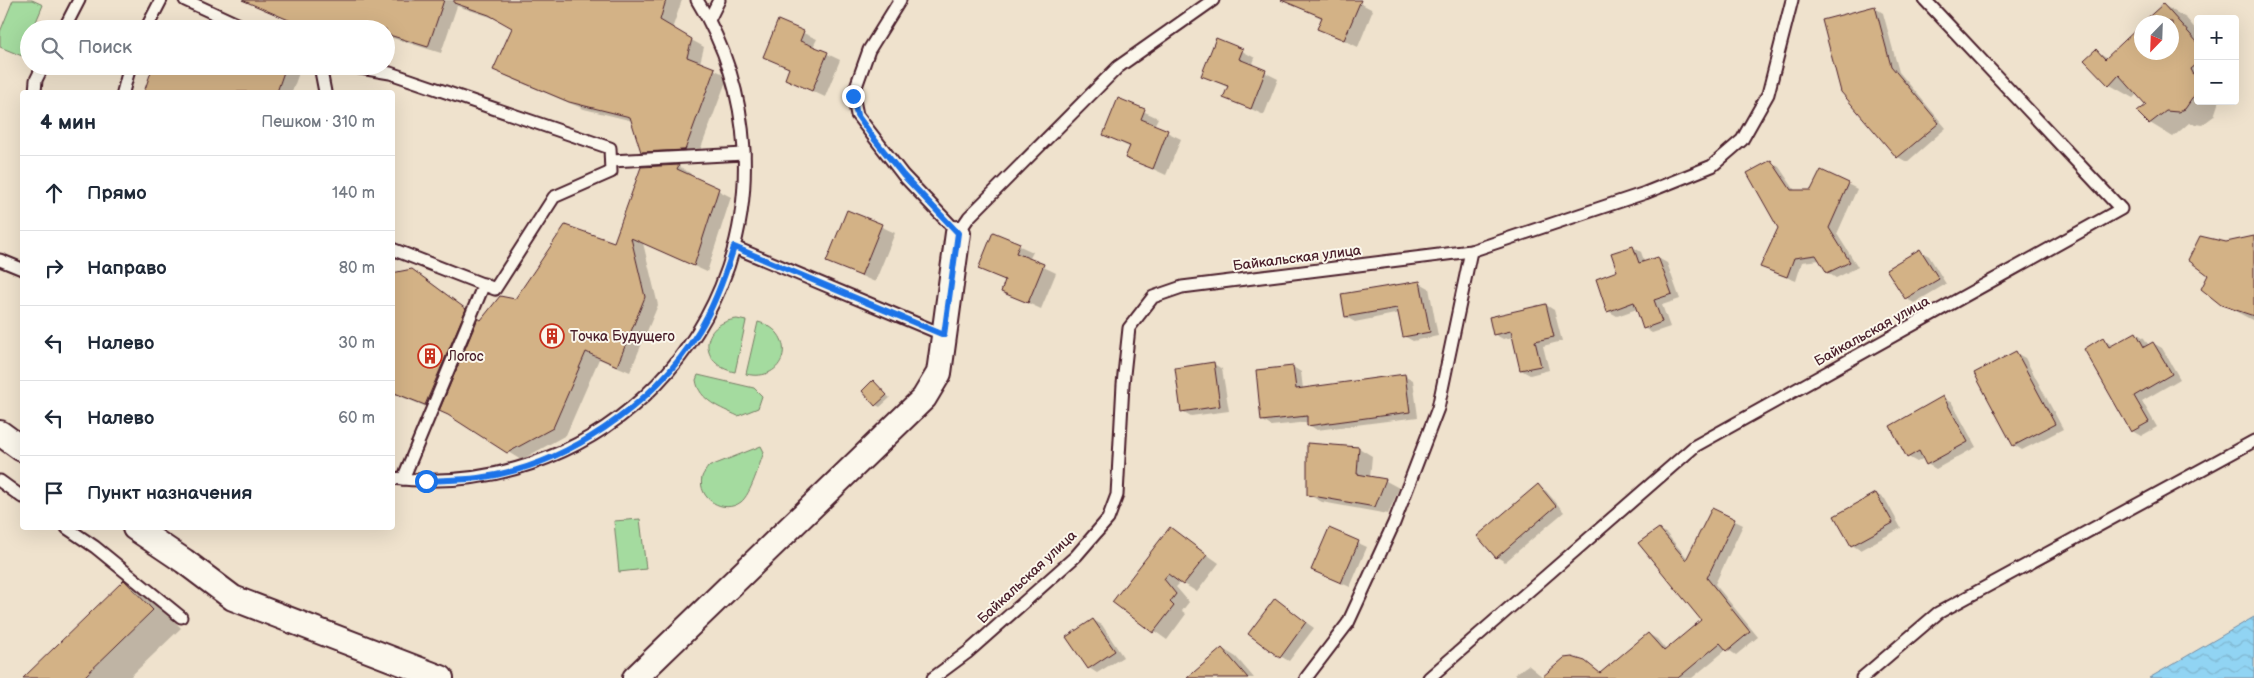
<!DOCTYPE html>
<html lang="ru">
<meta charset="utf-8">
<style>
body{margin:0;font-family:"Balsamiq Sans",sans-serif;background:#f2f2f3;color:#1f2937}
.controls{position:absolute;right:15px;top:15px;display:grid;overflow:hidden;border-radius:5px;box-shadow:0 5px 20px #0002}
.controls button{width:45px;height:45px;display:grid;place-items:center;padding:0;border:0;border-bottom:1px solid #e0e1e3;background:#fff;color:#1f2937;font:25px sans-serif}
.compass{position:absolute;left:2134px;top:15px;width:45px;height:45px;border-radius:50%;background:#fff;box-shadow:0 5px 20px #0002;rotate:203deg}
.stop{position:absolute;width:15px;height:15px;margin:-11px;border:4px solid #1a73e8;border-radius:50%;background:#fff}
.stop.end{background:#1a73e8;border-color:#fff;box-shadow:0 1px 5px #0008}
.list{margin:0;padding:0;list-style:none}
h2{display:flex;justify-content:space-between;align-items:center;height:65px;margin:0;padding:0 20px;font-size:21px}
h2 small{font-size:16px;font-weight:400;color:#747a83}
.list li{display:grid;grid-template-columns:32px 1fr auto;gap:15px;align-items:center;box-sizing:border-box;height:75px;padding:0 20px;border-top:1px solid #e0e1e3}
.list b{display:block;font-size:19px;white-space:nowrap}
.list em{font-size:16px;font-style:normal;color:#747a83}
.icon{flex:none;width:28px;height:28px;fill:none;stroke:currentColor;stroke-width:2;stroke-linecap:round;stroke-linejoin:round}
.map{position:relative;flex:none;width:2254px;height:678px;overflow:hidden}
.search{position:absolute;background:#fff;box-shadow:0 5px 20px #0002;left:20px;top:20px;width:375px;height:55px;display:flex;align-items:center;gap:12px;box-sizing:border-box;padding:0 18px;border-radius:28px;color:#747a83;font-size:19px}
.panel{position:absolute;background:#fff;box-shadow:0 5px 20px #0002;left:20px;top:90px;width:375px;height:440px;border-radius:5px}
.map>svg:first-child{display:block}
.park{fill:#a4db9f;stroke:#777d65}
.water{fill:url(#water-waves);stroke:#758ca3}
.shadow{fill:#0003}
.building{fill:#d3b286;stroke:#4a1f2b}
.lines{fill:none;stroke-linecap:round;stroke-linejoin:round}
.service-casing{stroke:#4a1f2b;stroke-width:15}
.minor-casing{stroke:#4a1f2b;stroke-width:28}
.service{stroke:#fbf7ec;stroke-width:11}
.minor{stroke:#fbf7ec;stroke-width:24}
.route{stroke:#1a73e8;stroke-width:6}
.labels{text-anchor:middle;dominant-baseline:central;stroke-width:4;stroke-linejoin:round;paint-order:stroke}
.street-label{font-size:14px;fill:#4a1f2b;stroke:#fbf7ec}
.poi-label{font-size:14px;fill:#4a1f2b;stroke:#fbf7ec;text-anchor:start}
</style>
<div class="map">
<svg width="2254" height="678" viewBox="0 0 2254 678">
<defs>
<pattern id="water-waves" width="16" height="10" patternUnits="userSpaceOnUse" patternTransform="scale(1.25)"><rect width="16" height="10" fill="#91d4f3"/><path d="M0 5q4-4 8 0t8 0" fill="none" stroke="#7fb6d0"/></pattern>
</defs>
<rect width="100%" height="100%" fill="#efe2cd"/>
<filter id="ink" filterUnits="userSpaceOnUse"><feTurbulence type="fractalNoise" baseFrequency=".02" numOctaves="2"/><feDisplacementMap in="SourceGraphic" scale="10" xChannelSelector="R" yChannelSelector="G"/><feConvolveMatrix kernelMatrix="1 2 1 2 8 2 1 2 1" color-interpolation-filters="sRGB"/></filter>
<g filter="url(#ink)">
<g class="park">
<polygon points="13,0 32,0 43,5 33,29 29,29 29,40 22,56 0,47 0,32"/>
<path d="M737,319L746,321L735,372C698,365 699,323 737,319Z"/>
<path d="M758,322C799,332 787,384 746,374Z"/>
<path d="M698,375L754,388L762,396L758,408L738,416C721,408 699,401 696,380Z"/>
<path d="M761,446L764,452C759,465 751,494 741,502C724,515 697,499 702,477C703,474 706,470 708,467Z"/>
<polygon points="640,519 646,569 619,572 614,521"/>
</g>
<polygon class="water" points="2254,617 2254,678 2149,678 2163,670"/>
<g class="shadow">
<polygon points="244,0 682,0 672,29 704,47 700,63 728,76 698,156 656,159 642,151 633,121 584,109 508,77 495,69 514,28 503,21 457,6 441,53 386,36 386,29 292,22"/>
<polygon points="1299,0 1354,0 1373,10 1358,47 1319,28 1323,19 1297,6"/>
<polygon points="2163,5 2186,18 2198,32 2198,101 2219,101 2214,116 2202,125 2189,123 2173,137 2150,123 2139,112 2148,105 2138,93 2133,98 2110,85 2086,60 2096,51 2108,58 2142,52 2172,52 2172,22 2145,22"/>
<polygon points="1875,8 1883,13 1899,72 1946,128 1907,162 1898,157"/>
<polygon points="778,22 817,39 813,47 840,60 825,97 786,79 790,69 764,56"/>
<polygon points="1242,51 1255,58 1252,66 1278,79 1264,115 1225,97 1229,88 1203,75"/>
<polygon points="154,66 311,66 300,70 292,92 145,92"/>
<polygon points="1119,100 1158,118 1154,126 1181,139 1166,175 1127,157 1131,148 1105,135"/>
<polygon points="1771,162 1779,167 1796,192 1812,192 1822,171 1857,189 1837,234 1858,267 1836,278 1828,273 1820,260 1802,262 1796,281 1761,267 1779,228"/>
<polygon points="679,166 691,174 690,176 731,197 707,272 643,243 658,305 630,372 599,359 566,435 521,460 440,410 439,412 392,393 392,274 411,270 425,278 481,321 615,244 641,168"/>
<polygon points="848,211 895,233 875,282 827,261"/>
<polygon points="994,234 1033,252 1029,260 1056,273 1041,309 1002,291 1006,281 980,269"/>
<polygon points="2254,236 2254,321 2222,304 2226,243"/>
<polygon points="1633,247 1641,252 1645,263 1658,258 1667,263 1680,299 1662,305 1670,327 1652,333 1644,328 1637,309 1617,316 1608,311 1619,272"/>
<polygon points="1920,251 1929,256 1946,284 1914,303 1905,298"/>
<polygon points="1420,283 1429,288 1438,336 1413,341 1404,336 1400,313 1355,322 1346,317"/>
<polygon points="1546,305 1554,310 1562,341 1543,346 1549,370 1530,375 1521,370 1514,337 1503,339 1494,334"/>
<polygon points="2136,333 2144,338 2149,346 2153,343 2162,348 2180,379 2142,401 2157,427 2141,436 2132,431 2103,339 2113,346"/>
<polygon points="2016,353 2025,358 2063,429 2022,450 2014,445"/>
<polygon points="1214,364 1222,369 1229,411 1191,416 1182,411"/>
<polygon points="1293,367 1301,372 1303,389 1404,375 1413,380 1418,417 1317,430 1309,425 1309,422 1271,426 1263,421"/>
<polygon points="873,382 890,398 880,407 876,405"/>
<polygon points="1943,398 1952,403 1976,447 1936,469 1927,464 1924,458 1917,462 1908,457"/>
<polygon points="1359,448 1372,456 1370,478 1386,481 1399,488 1388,514 1322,502 1309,495"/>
<polygon points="1538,486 1546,491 1564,512 1505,562 1497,557"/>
<polygon points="1876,494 1885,499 1901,528 1860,550 1852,545"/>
<polygon points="1713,510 1743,525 1715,584 1758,637 1736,655 1727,649 1692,678 1621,678 1648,634 1657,639 1667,651 1703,620 1659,529 1667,534 1688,559"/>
<polygon points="1171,529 1219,563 1197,592 1181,582 1176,587 1189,602 1182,611 1186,614 1167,640 1114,602"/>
<polygon points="1330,530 1367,547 1350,587 1321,574"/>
<polygon points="124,582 153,598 181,628 129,678 24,678"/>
<polygon points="1275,600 1314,628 1289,661 1280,656"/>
<polygon points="1093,620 1102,625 1123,657 1097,673 1089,668"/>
<polygon points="1223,649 1236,657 1254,678 1205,678"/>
<polygon points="1585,662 1607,678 1519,678 1515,674 1528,665 1544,678"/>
</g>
<g class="building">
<polygon points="242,0 444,0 428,47 386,34 386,29 276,29 291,21"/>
<polygon points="454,0 666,0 660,20 692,39 687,57 715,68 685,150 641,152 630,117 569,102 493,70 512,28 489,15 454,3"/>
<polygon points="1281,0 1361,0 1344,40 1317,29 1322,17"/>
<polygon points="2163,4 2198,43 2198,63 2191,69 2198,83 2194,96 2185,109 2178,112 2166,111 2149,124 2137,112 2146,105 2119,75 2109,86 2084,60 2096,49 2105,59 2142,24 2142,52 2172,52 2172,22 2143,22"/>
<polygon points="1875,6 1891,66 1939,123 1897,158 1841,92 1822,20"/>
<polygon points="778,20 804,31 800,41 828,52 812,91 785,79 789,68 763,57"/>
<polygon points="1216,38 1243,49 1239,59 1266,70 1251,109 1223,98 1228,86 1201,76"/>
<polygon points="153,66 286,66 277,92 144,92"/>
<polygon points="1118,98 1145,109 1141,119 1168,130 1153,169 1125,158 1130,146 1103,135"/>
<polygon points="1771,160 1791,190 1811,190 1821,170 1849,183 1829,228 1850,262 1827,273 1816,255 1794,258 1787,277 1760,267 1778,228 1747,173"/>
<polygon points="679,165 677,169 719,188 694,266 631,238 645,297 617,366 586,352 553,428 507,453 448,415 439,411 478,318 481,320 500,296 515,299 565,225 614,242 641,167"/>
<polygon points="847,210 882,224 861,276 826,262"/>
<polygon points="993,232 1020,243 1016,253 1044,264 1028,303 1001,292 1005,280 978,269"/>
<polygon points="2200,236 2226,242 2254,236 2254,316 2221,305 2201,289 2208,275 2188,260"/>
<polygon points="1633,246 1639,263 1658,257 1672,294 1654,300 1662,322 1643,329 1634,302 1607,312 1596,279 1617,271 1611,253"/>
<polygon points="1920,249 1939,279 1905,299 1886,269"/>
<polygon points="412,269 466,309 425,405 392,392 392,273"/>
<polygon points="1420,281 1430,332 1403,337 1397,308 1345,317 1341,294"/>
<polygon points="1546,304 1554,337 1535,341 1541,366 1520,370 1511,331 1493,335 1489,317"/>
<polygon points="2136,332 2144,347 2153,342 2172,374 2134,396 2149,422 2131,432 2084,349 2103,337 2109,347"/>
<polygon points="2016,351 2055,424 2013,446 1974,373"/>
<polygon points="1214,362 1220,406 1181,412 1175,368"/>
<polygon points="1293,366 1296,389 1405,374 1410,412 1307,426 1307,416 1261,421 1256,370"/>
<polygon points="873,380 887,395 875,406 862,391"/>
<polygon points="1943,396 1968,442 1926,465 1919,451 1907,458 1890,426"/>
<polygon points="1307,443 1359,447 1357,474 1386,479 1375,507 1307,495"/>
<polygon points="1538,484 1556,506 1496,558 1477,536"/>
<polygon points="1876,493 1893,523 1851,546 1834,516"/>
<polygon points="1712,508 1735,519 1707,578 1750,632 1727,651 1720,643 1678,678 1541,678 1564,658 1572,657 1585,661 1600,673 1648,633 1664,651 1701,620 1638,543 1659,528 1686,560"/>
<polygon points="1170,527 1207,555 1183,585 1168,574 1164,579 1176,594 1170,602 1174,606 1153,633 1112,602"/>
<polygon points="1329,528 1359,541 1341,583 1311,570"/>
<polygon points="124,580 153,610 83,678 23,678"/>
<polygon points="1275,598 1306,622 1280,658 1248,634"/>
<polygon points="1093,619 1115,651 1088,669 1066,637"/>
<polygon points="1222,648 1248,678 1187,678"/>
</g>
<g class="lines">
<g class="service-casing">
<g id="service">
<polyline points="185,0 248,29"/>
<polyline points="900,0 869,50 853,95 857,115 903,175 958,233 969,217 1118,67 1213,0"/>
<polyline points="709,20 719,0"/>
<polyline points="64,29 79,0"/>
<polyline points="146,29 161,0"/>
<polyline points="320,66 325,92"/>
<polyline points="349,66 390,73 610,148 611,172 554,197 495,289 392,249"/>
<polyline points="35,92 36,80 43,66"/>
<polyline points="123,92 130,66"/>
<polyline points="611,161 744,154"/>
<polyline points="734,247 944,335"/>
<polyline points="0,260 22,269"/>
<path d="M392,478C587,501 754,345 744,150C741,97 725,45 697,0"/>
<polyline points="403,479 484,284"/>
<polyline points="0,481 22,497"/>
<polyline points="67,528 95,547 181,617"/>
<polyline points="933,678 968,652 1076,556 1108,519 1117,495 1123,384 1129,328 1153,297 1182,287 1471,251 1645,193 1712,166 1742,140 1768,94 1792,0"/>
<polyline points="1306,678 1348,623 1394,523 1438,408 1471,251"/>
<polyline points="1429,678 1695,446 2121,209 1925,0"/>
<polyline points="1862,678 1938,613 2254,441"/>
</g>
</g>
<g class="minor-casing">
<g id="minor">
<polyline points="0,433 22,449"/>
<polyline points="135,528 184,561 233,598 441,678"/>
<polyline points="635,678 924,398 939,373 958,233"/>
</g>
</g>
<use href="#service" class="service"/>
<use href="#minor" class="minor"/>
</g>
</g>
<g class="lines" filter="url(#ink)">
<path class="route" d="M426,481C443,480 461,480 478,478C565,467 654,405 699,331C715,305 725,276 734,247L944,335L958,233L903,175L875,140L857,115L853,96"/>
</g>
<defs>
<g id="building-ring" transform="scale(1.25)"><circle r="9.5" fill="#fbf7ec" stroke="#c8321e" stroke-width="1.5"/><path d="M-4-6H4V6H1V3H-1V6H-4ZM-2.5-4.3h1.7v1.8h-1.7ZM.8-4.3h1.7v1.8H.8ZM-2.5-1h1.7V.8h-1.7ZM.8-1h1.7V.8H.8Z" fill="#c8321e"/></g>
</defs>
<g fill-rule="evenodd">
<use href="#building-ring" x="552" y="336"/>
<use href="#building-ring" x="430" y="356"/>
</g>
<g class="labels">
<g class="street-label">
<text transform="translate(1297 258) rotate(-7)">Байкальская улица</text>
<text transform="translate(1872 331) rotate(-29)">Байкальская улица</text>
<text transform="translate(1027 577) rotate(-43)">Байкальская улица</text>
</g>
<g class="poi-label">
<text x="570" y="336">Точка Будущего</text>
<text x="448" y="356">Логос</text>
</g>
</g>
</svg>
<div class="controls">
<button>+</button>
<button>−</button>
</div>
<svg class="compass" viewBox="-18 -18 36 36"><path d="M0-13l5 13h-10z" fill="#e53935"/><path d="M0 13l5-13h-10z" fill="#747a83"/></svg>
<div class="stop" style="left:426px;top:481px"></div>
<div class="stop end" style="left:853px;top:96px"></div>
<div class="search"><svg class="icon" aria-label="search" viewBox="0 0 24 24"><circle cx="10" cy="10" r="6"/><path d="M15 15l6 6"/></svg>Поиск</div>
<section class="panel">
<h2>4 мин<small>Пешком · 310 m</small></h2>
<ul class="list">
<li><svg class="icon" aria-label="ahead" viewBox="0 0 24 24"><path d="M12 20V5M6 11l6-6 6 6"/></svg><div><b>Прямо</b></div><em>140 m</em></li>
<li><svg class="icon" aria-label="right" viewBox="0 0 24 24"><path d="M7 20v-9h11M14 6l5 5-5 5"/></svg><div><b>Направо</b></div><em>80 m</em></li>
<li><svg class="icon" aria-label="left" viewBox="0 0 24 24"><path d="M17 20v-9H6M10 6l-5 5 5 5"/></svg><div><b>Налево</b></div><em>30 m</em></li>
<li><svg class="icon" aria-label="left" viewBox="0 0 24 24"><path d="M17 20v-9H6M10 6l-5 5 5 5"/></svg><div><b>Налево</b></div><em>60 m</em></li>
<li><svg class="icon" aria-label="arrive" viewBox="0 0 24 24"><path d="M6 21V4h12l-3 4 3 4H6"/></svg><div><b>Пункт назначения</b></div></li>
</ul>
</section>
</div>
